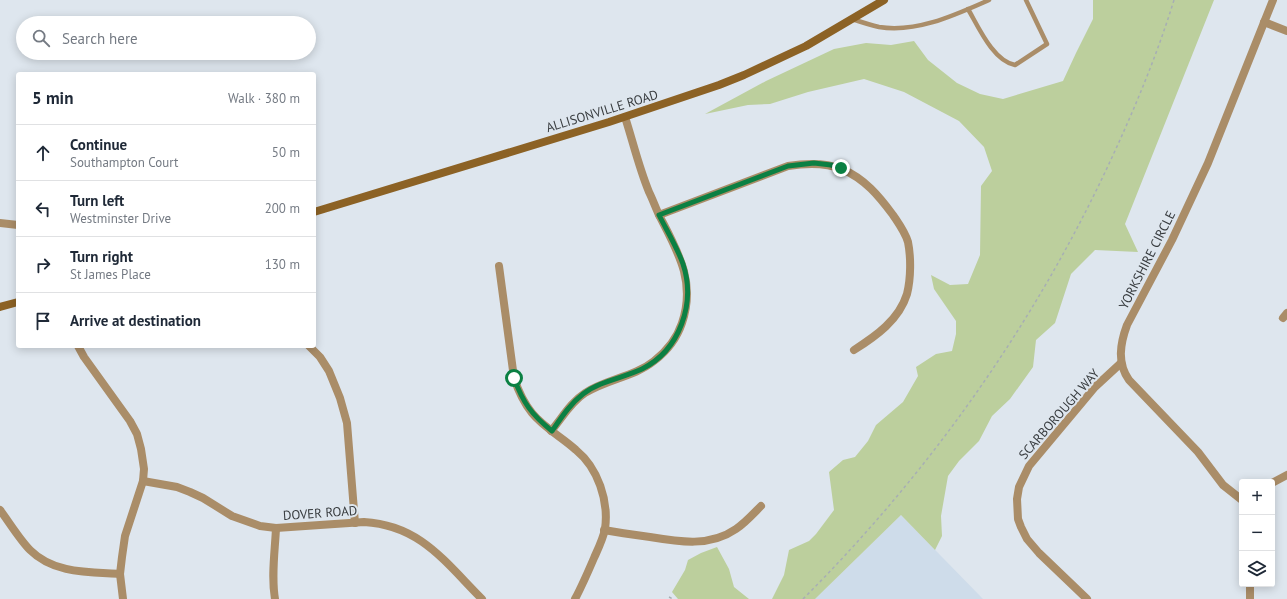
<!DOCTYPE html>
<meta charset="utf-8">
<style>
body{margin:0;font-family:"PT Sans",sans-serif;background:#f6f6f7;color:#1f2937}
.controls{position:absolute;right:12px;bottom:12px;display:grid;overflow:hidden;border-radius:4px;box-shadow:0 2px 10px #0003}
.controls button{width:36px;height:36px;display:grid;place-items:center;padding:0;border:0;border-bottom:1px solid #e0e1e3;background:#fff;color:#1f2937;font:20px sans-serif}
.stop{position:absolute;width:12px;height:12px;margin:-9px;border:3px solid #0b8043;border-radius:50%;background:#fff}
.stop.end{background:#0b8043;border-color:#fff;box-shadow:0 1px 4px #0008}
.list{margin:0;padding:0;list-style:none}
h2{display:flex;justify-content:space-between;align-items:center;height:52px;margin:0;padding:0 16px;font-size:17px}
h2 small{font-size:13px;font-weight:400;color:#747a83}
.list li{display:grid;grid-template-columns:26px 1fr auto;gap:12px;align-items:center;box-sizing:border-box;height:56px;padding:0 16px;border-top:1px solid #e0e1e3}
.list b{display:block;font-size:15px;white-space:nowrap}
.list p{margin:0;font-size:13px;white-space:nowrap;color:#747a83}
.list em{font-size:13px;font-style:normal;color:#747a83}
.icon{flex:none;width:22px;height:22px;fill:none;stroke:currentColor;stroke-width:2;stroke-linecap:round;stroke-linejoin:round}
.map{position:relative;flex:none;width:1287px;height:599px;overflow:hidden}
.search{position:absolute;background:#fff;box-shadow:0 2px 10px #0003;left:16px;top:16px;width:300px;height:44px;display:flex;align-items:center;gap:10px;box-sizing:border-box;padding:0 14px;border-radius:22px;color:#747a83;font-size:15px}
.panel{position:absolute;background:#fff;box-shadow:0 2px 10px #0003;left:16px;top:72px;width:300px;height:276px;border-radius:4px}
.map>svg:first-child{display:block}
.built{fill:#cedcea}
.green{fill:#bccf9d}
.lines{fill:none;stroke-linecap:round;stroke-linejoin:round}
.path{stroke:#a7aeb4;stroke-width:1.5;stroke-dasharray:3 3;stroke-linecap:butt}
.lane{stroke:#aa8d68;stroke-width:4.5}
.street{stroke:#aa8d68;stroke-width:8}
.secondary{stroke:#8c6225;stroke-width:8}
.route{stroke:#0b8043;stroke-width:5}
.labels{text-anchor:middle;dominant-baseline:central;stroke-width:4;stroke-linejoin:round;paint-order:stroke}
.street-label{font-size:13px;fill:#383c3f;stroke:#dee6ee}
</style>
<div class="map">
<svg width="1287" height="599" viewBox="0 0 1287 599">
<rect width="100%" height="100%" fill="#dee6ee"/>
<polygon class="built" points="901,515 983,599 815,599"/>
<g class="green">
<polygon points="1093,0 1214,0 1125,224 1138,252 1095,250 1071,274 1055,323 1036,340 1033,367 1010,399 992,416 979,441 959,461 948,476 941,516 942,536 935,550 901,515 815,599 772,599 784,575 789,550 809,541 816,534 834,510 829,472 843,460 855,457 868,441 876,425 903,402 918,376 916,367 936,354 952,351 956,334 956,321 934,289 931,275 950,285 968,284 980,255 981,186 992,171 984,147 959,121 904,92 864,79 808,92 770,104 748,105 705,114 766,81 834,49 866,43 891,45 914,41 928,60 957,83 980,94 1003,99 1063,81 1076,53 1093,19"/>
<polygon points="717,547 729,569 734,587 749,599 678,599 672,592 685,570 688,560 701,553"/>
</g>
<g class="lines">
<g class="path">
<polyline points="669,597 673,599"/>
<path d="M803,599C932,470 1038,319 1114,153C1137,103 1158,52 1174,0"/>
</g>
<g class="lane">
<path d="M968,9C978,26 993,61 1015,65L1047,44L1026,0"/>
<path d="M852,19C861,22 870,25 879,27C917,33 955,15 989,0"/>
</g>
<g class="street">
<polyline points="1264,22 1287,31"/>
<path d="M659,215L788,166C806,163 824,162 842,169C865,179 879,196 893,215C899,224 905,232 908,242C911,257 911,278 907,294C899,320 876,336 854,350"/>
<polyline points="0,223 18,225"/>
<path d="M499,266L514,378C518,390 524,403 532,413C544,428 562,437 576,450C598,468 609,501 605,529C603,539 598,549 594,558C588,572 582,586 575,599"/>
<polyline points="1283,318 1287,313"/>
<polyline points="78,346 84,357 130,421 137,434 141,449 144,469 143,481 125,536 122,557 120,574 123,599"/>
<polyline points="309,346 320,357 329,371 340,398 347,423 355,523"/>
<path d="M551,431C562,418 571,402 585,393C607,379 634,377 654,361C667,351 677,338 682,323C696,282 678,252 660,217C656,209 653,200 649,192C639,168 633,142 625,117"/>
<path d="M143,481L177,487L190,492L203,498L232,516L260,526L276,528L364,522C420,525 445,562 482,599"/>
<polyline points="1272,483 1287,475"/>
<path d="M1242,500L1223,485L1198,452L1129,380C1117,363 1120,344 1127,325L1172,240L1208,163L1273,0"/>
<path d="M0,510C9,522 20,540 30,550C54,574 89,572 120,574"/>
<path d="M604,530C620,533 635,535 650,537C680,542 710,547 736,529C745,523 753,514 761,506"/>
<polyline points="1250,584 1250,599"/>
<path d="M275,599C271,576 275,551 276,528"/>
<polyline points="1087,599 1039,553 1027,539 1021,527 1018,519 1017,499 1019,487 1029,466 1095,387 1121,363"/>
</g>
<g class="secondary">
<polyline points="314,212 609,122 719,85 744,75 806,46 884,0"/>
<polyline points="0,307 18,302"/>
</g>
</g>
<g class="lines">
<path class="route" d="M514,378C523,403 532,415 552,431C561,418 570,404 583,394C600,381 623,378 642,369C680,350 696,303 683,264C677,247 667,231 659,215L788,166L814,163L831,165L841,168"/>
</g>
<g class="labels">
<g class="street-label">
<text transform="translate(602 111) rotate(-17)">ALLISONVILLE ROAD</text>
<text transform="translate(1147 260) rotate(-63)">YORKSHIRE CIRCLE</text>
<text transform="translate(1059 414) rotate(-49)">SCARBOROUGH WAY</text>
<text transform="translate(320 513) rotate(-4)">DOVER ROAD</text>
</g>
</g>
</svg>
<div class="controls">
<button>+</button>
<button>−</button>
<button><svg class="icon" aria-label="layers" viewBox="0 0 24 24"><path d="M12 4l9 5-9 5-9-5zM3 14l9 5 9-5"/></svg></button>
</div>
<div class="stop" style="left:514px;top:378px"></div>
<div class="stop end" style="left:841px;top:168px"></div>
<div class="search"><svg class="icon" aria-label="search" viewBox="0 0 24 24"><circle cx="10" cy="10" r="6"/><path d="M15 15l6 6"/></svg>Search here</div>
<section class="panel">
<h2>5 min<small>Walk · 380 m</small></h2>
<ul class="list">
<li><svg class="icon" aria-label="ahead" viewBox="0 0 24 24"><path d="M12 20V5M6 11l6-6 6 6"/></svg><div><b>Continue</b><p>Southampton Court</p></div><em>50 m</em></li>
<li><svg class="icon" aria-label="left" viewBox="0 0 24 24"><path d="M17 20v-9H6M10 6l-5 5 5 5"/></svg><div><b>Turn left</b><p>Westminster Drive</p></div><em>200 m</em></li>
<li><svg class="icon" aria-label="right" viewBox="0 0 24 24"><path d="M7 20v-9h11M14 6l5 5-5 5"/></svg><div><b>Turn right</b><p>St James Place</p></div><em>130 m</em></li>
<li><svg class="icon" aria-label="arrive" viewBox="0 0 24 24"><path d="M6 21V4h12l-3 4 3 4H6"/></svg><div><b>Arrive at destination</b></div></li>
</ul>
</section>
</div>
